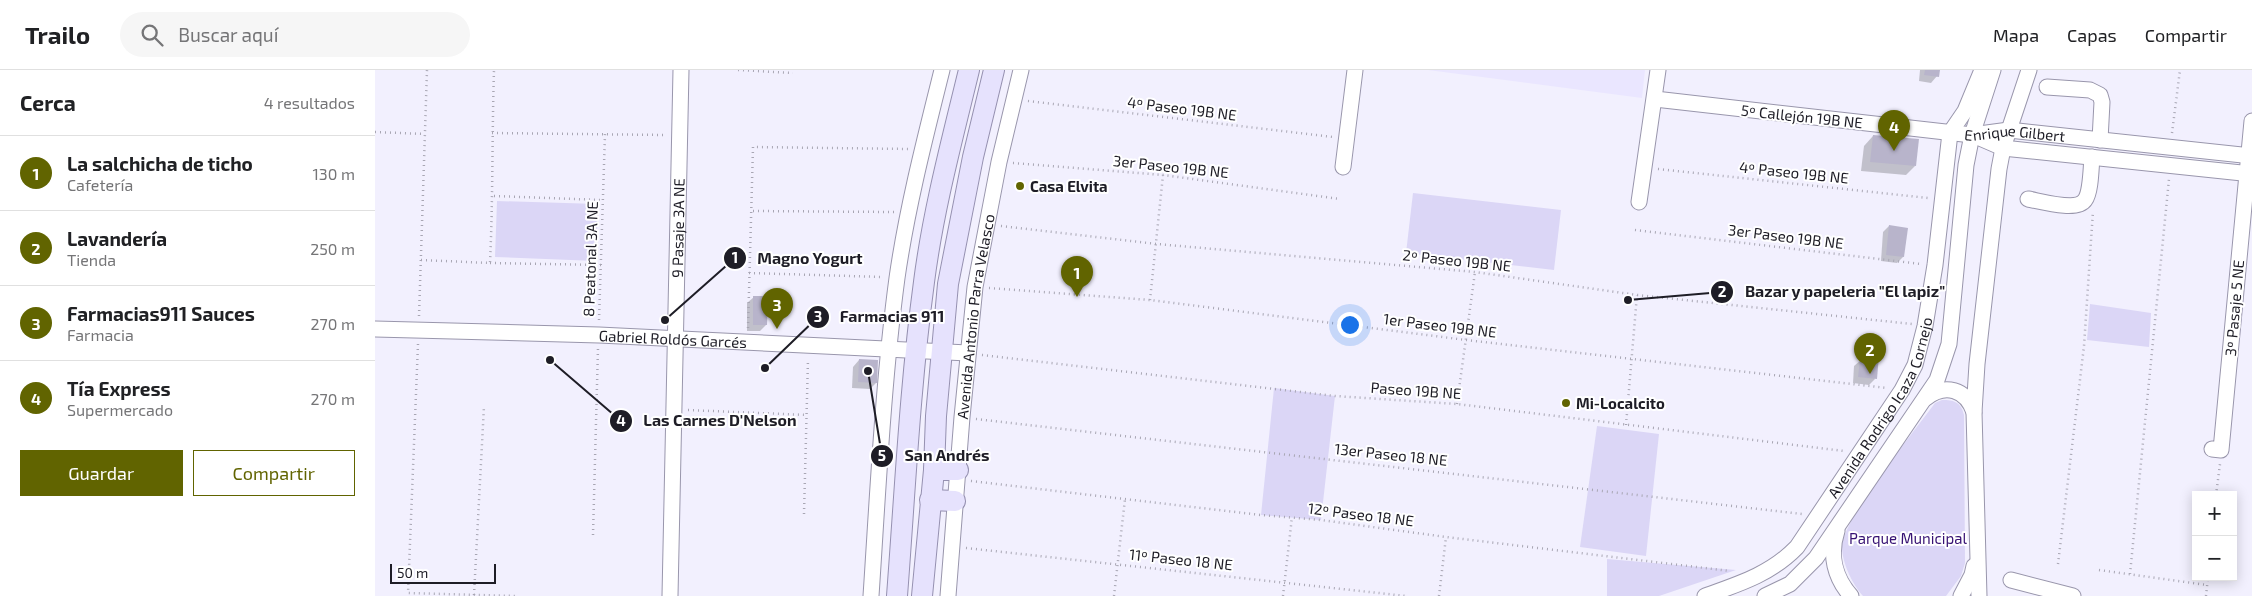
<!DOCTYPE html>
<html lang="es">
<meta charset="utf-8">
<style>
body{margin:0;font-family:"Exo 2",sans-serif;background:#f6f6f6;color:#202124}
.controls{position:absolute;right:15px;bottom:15px;display:grid;overflow:hidden;border-radius:0px;box-shadow:0 2px 12px #0003}
.controls button{width:45px;height:45px;display:grid;place-items:center;padding:0;border:0;border-bottom:1px solid #e0e0e0;background:#fff;color:#202124;font:25px sans-serif}
.scale{position:absolute;left:15px;bottom:12px;width:106px;box-sizing:border-box;padding-left:5px;border:2px solid #1e1d26;border-top:0;font-size:14px;line-height:18px;white-space:nowrap;color:#1e1d26;-webkit-text-stroke:4px #fff;paint-order:stroke}
.you{position:absolute;left:974px;top:254px;width:18px;height:18px;margin:-12px;border:4px solid #fff;border-radius:50%;background:#1a73e8;box-shadow:0 0 0 8px #1a73e833}
.badge{display:grid;place-items:center;width:32px;height:32px;border-radius:50%;background:#616400;color:#fff;font-size:16px;font-weight:700}
.pin{position:absolute;translate:-50% -41px;filter:drop-shadow(0 1px 2px #0008)}
.pin::after{content:'';position:absolute;top:26px;width:18px;height:15px;background:inherit;clip-path:polygon(0 0,100% 0,50% 100%)}
.list{margin:0;padding:0;list-style:none}
h2{display:flex;justify-content:space-between;align-items:center;height:65px;margin:0;padding:0 20px;font-size:21px}
h2 small{font-size:16px;font-weight:400;color:#757577}
.list li{display:grid;grid-template-columns:32px 1fr auto;gap:15px;align-items:center;box-sizing:border-box;height:75px;padding:0 20px;border-top:1px solid #e0e0e0}
.list b{display:block;font-size:19px;white-space:nowrap}
.list p{margin:0;font-size:16px;white-space:nowrap;color:#757577}
.list em{font-size:16px;font-style:normal;color:#757577}
.actions{display:flex;gap:10px;padding:15px 20px}
.actions a{flex:1;padding:11px 0;border:1px solid #616400;border-radius:0px;text-align:center;font-size:18px;color:#616400}
.actions .main{background:#616400;color:#fff}
.icon{flex:none;width:28px;height:28px;fill:none;stroke:currentColor;stroke-width:2;stroke-linecap:round;stroke-linejoin:round}
.map{position:relative;flex:none;width:1877px;height:526px;overflow:hidden}
header{display:flex;align-items:center;gap:30px;box-sizing:border-box;height:70px;padding:0 25px;background:#fff;border-bottom:1px solid #e0e0e0}
header strong{font-size:24px}
nav{display:flex;gap:28px;margin-inline-start:auto;font-size:18px}
.search{width:350px;height:45px;background:#f6f6f6;display:flex;align-items:center;gap:12px;box-sizing:border-box;padding:0 18px;border-radius:28px;color:#757577;font-size:19px}
main{display:flex}
aside{flex:1;background:#fff}
.map>svg:first-child{display:block}
.built{fill:#eae6ff}
.green{fill:#dbd6f6}
.shadow{fill:#0003}
.building{fill:#b8b4cb}
.lines{fill:none;stroke-linecap:round;stroke-linejoin:round}
.minor-casing{stroke:#9996ac;stroke-width:17}
.major-casing{stroke:#9590b0;stroke-width:22}
.path{stroke:#a8a6b3;stroke-width:2.5;stroke-dasharray:1 4;stroke-linecap:butt}
.minor{stroke:#fff;stroke-width:15}
.major{stroke:#e6e2fd;stroke-width:20}
.poi-dot{fill:#616400;stroke:#fff;stroke-width:2}
.labels{text-anchor:middle;dominant-baseline:central;stroke-width:4;stroke-linejoin:round;paint-order:stroke}
.street-label{font-size:15px;fill:#1e1d26;stroke:#fff}
.poi-label{font-size:15px;font-weight:bold;fill:#1e1d26;stroke:#fff;text-anchor:start}
.park-label{font-size:15px;fill:#371273;stroke:#fff}
.leader{fill:none;stroke:#1e1d26;stroke-width:2}
.callout-dot{fill:#1e1d26;stroke:#fff;stroke-width:2}
.mark-label{font-size:15px;text-anchor:middle;font-weight:bold;fill:#fff}
.callout-label{font-size:16px;text-anchor:middle;font-weight:bold;fill:#1e1d26;stroke:#fff;stroke-width:4;stroke-linejoin:round;paint-order:stroke}
</style>
<header>
<strong>Trailo</strong>
<div class="search"><svg class="icon" aria-label="search" viewBox="0 0 24 24"><circle cx="10" cy="10" r="6"/><path d="M15 15l6 6"/></svg>Buscar aquí</div>
<nav><a>Mapa</a><a>Capas</a><a>Compartir</a></nav>
</header>
<main>
<aside>
<h2>Cerca<small>4 resultados</small></h2>
<ul class="list">
<li><span class="badge">1</span><div><b>La salchicha de ticho</b><p>Cafetería</p></div><em>130 m</em></li>
<li><span class="badge">2</span><div><b>Lavandería</b><p>Tienda</p></div><em>250 m</em></li>
<li><span class="badge">3</span><div><b>Farmacias911 Sauces</b><p>Farmacia</p></div><em>270 m</em></li>
<li><span class="badge">4</span><div><b>Tía Express</b><p>Supermercado</p></div><em>270 m</em></li>
</ul>
<div class="actions"><a class="main">Guardar</a><a>Compartir</a></div>
</aside>
<div class="map">
<svg width="1877" height="526" viewBox="0 0 1877 526">
<rect width="100%" height="100%" fill="#f2f0fe"/>
<polygon class="built" points="1053,0 1270,0 1267,28"/>
<g class="green">
<polygon points="1038,123 1186,140 1179,200 1031,183"/>
<polygon points="122,131 223,134 221,191 120,187"/>
<polygon points="1715,234 1776,243 1774,277 1712,270"/>
<polygon points="899,318 960,326 946,450 886,445"/>
<path d="M1567,330C1579,330 1586,332 1589,345L1590,493L1586,506L1571,526H1488C1478,515 1467,493 1467,477C1468,447 1540,361 1560,333Z"/>
<polygon points="1222,356 1284,364 1271,486 1205,477"/>
<polygon points="1232,489 1361,500 1284,526 1232,526"/>
</g>
<g class="shadow">
<polygon points="1545,0 1563,0 1562,6 1556,13 1544,11"/>
<polygon points="1498,66 1540,96 1531,105 1486,101 1489,76"/>
<polygon points="1514,156 1528,187 1522,193 1506,191 1508,162"/>
<polygon points="379,227 391,255 385,261 372,261 372,233"/>
<polygon points="484,290 501,313 495,319 477,318 478,297"/>
<polygon points="1486,290 1500,309 1494,315 1478,313 1479,296"/>
</g>
<g class="building">
<polygon points="1550,0 1565,0 1564,7 1549,5"/>
<polygon points="1498,65 1544,69 1541,96 1495,92"/>
<polygon points="1514,155 1533,158 1529,187 1511,185"/>
<polygon points="378,226 393,226 392,255 378,255"/>
<polygon points="1492,283 1504,285 1502,309 1483,307 1485,289"/>
<polygon points="484,289 503,290 502,313 483,312"/>
</g>
<g class="lines">
<g class="minor-casing">
<g id="minor">
<polyline points="1672,17 1715,20 1725,25 1727,32 1725,70"/>
<path id="s1" d="M1280,29L1597,65L1634,60L1877,86"/>
<polyline points="1598,65 1628,78 1877,104"/>
<polyline points="968,97 980,0"/>
<path d="M1653,129C1665,131 1702,142 1710,130C1716,122 1716,97 1717,87"/>
<polyline points="1264,132 1283,0"/>
<path id="s2" d="M0,259L224,265L593,283"/>
<path d="M1551,328C1570,313 1591,319 1599,342"/>
<polyline points="1837,379 1846,380 1877,51"/>
<path d="M1462,461C1454,485 1460,508 1476,526"/>
<polyline points="1636,510 1698,526"/>
<path id="s3" d="M295,526L306,0"/>
<path d="M496,526C503,421 508,313 522,208C532,138 550,68 567,0"/>
<path id="s4" d="M573,526L587,347L600,217L624,92L646,0"/>
<path id="s5" d="M1330,526C1364,514 1396,504 1422,477L1527,320L1540,295L1550,256L1560,195L1575,63L1590,41L1607,0"/>
<polyline points="1390,526 1415,514 1441,488 1562,310 1574,274 1591,95 1597,65 1618,0"/>
<polyline points="1586,526 1597,505 1599,496"/>
<polyline points="1604,526 1599,342 1602,294 1624,99 1628,78 1654,0"/>
</g>
</g>
<g class="major-casing">
<g id="major">
<polyline points="559,400 583,400"/>
<polyline points="555,430 580,431"/>
<path d="M522,526C530,421 535,316 549,212C558,141 577,70 594,0"/>
<polyline points="547,526 559,400 561,346 573,214 598,87 619,0"/>
</g>
</g>
<g class="path">
<polyline points="363,0 418,3"/>
<polyline points="653,31 958,67"/>
<polyline points="0,62 50,64"/>
<polyline points="117,63 290,65"/>
<polyline points="1797,63 1805,0"/>
<polyline points="638,93 788,105 965,129"/>
<polyline points="1283,99 1553,128"/>
<polyline points="119,126 227,130"/>
<polyline points="378,141 519,142"/>
<polyline points="626,156 782,174 1100,202 1262,225 1537,254"/>
<polyline points="1260,160 1546,194"/>
<path d="M46,190L115,193C118,129 117,64 119,0"/>
<polyline points="115,193 226,195"/>
<polyline points="374,203 508,207"/>
<polyline points="614,218 775,230 1091,270 1512,318"/>
<polyline points="775,230 788,105"/>
<polyline points="44,246 52,0"/>
<polyline points="224,250 230,64"/>
<polyline points="373,258 378,77 534,79"/>
<polyline points="43,274 33,523 140,526"/>
<polyline points="607,285 960,326 1082,334 1469,381"/>
<polyline points="1082,334 1100,202"/>
<polyline points="313,340 432,345"/>
<polyline points="601,349 1427,444"/>
<polyline points="1251,355 1262,225"/>
<polyline points="596,411 886,445 946,450 1071,467 1355,501"/>
<polyline points="1841,425 1845,394"/>
<polyline points="429,444 433,289"/>
<polyline points="218,465 223,278"/>
<polyline points="591,478 1031,526"/>
<polyline points="1683,494 1709,276 1718,141"/>
<polyline points="1724,500 1832,515"/>
<polyline points="1755,504 1794,109"/>
<polyline points="99,525 109,336"/>
<polyline points="739,526 750,429"/>
<polyline points="908,526 917,447"/>
<polyline points="1064,526 1071,467"/>
<polyline points="1831,526 1833,507"/>
</g>
<use href="#minor" class="minor"/>
<use href="#major" class="major"/>
</g>
<g class="poi-dot">
<circle cx="645" cy="116" r="5"/>
<circle cx="1191" cy="333" r="5"/>
</g>
<g class="labels">
<g class="street-label">
<text transform="translate(807 38) rotate(7)">4º Paseo 19B NE</text>
<text transform="translate(1427 46) rotate(6)">5º Callejón 19B NE</text>
<text stroke="none"><textPath href="#s1" startOffset="362">Enrique Gilbert</textPath></text>
<text transform="translate(796 96) rotate(6)">3er Paseo 19B NE</text>
<text transform="translate(1419 102) rotate(6)">4º Paseo 19B NE</text>
<text stroke="none"><textPath href="#s3" startOffset="368">9 Pasaje 3A NE</textPath></text>
<text transform="translate(1411 166) rotate(7)">3er Paseo 19B NE</text>
<text transform="translate(215 189) rotate(-88)">8 Peatonal 3A NE</text>
<text transform="translate(1082 190) rotate(6)">2º Paseo 19B NE</text>
<text transform="translate(1859 238) rotate(-85)">3º Pasaje 5 NE</text>
<text stroke="none"><textPath href="#s4" startOffset="281">Avenida Antonio Parra Velasco</textPath></text>
<text transform="translate(1065 255) rotate(7)">1er Paseo 19B NE</text>
<text stroke="none"><textPath href="#s2" startOffset="298">Gabriel Roldós Garcés</textPath></text>
<text transform="translate(1041 320) rotate(4)">Paseo 19B NE</text>
<text stroke="none"><textPath href="#s5" startOffset="269">Avenida Rodrigo Icaza Cornejo</textPath></text>
<text transform="translate(1016 384) rotate(6)">13er Paseo 18 NE</text>
<text transform="translate(986 444) rotate(7)">12º Paseo 18 NE</text>
<text transform="translate(806 489) rotate(6)">11º Paseo 18 NE</text>
</g>
<g class="poi-label">
<text x="655" y="116">Casa Elvita</text>
<text x="1201" y="333">Mi-Localcito</text>
</g>
<g class="park-label">
<text x="1533" y="468">Parque Municipal</text>
</g>
</g>
<path class="leader" d="M290 250L360 188M1253 230L1347 222M390 298L443 247M175 290L246 351M493 301L507 386"/>
<g class="callout-dot">
<circle cx="290" cy="250" r="5"/>
<circle cx="1253" cy="230" r="5"/>
<circle cx="390" cy="298" r="5"/>
<circle cx="175" cy="290" r="5"/>
<circle cx="493" cy="301" r="5"/>
<circle cx="360" cy="188" r="12"/>
<circle cx="1347" cy="222" r="12"/>
<circle cx="443" cy="247" r="12"/>
<circle cx="246" cy="351" r="12"/>
<circle cx="507" cy="386" r="12"/>
</g>
<g class="mark-label">
<text x="360" y="193">1</text>
<text x="1347" y="227">2</text>
<text x="443" y="252">3</text>
<text x="246" y="356">4</text>
<text x="507" y="391">5</text>
</g>
<g class="callout-label">
<text x="435" y="194">Magno Yogurt</text>
<text x="1470" y="227">Bazar y papeleria "El lapiz"</text>
<text x="517" y="252">Farmacias 911</text>
<text x="345" y="356">Las Carnes D'Nelson</text>
<text x="572" y="391">San Andrés</text>
</g>
</svg>
<div class="controls">
<button>+</button>
<button>−</button>
</div>
<div class="scale">50 m</div>
<div class="you"></div>
<div class="pin badge" style="left:702px;top:227px">1</div>
<div class="pin badge" style="left:1495px;top:304px">2</div>
<div class="pin badge" style="left:402px;top:259px">3</div>
<div class="pin badge" style="left:1519px;top:81px">4</div>
</div>
</main>
